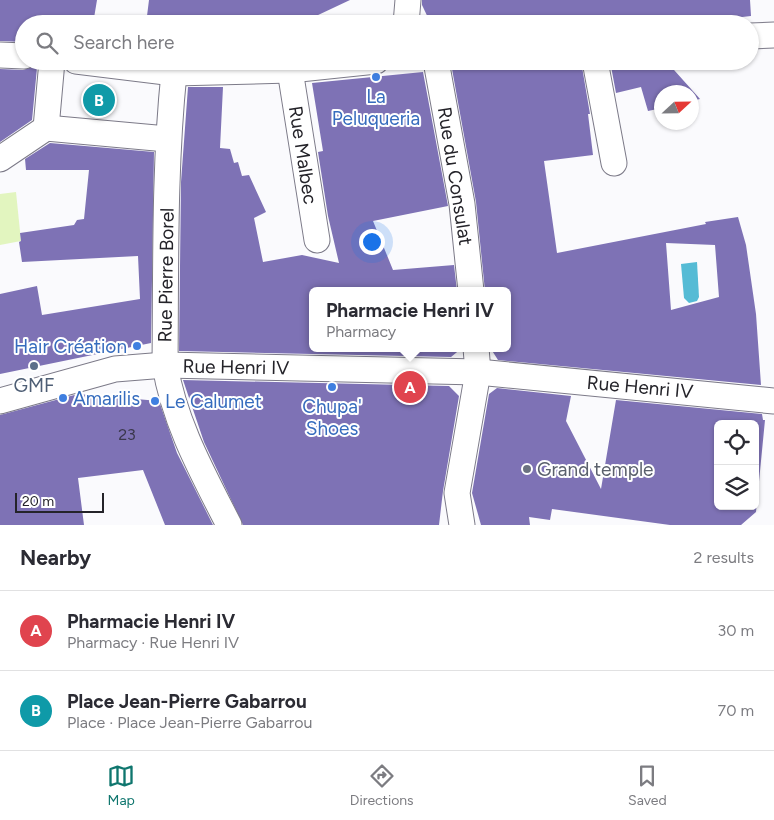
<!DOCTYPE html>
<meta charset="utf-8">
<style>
body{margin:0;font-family:Figtree,sans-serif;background:#f2f2f3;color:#2b2b33}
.controls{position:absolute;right:15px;bottom:15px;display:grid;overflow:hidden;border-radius:8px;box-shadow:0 1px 4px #0004}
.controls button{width:45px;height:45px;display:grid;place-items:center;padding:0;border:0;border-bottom:1px solid #e1e1e2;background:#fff;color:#2b2b33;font:25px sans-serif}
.compass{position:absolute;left:654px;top:85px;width:45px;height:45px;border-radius:50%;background:#fff;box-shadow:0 1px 4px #0004;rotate:68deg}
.scale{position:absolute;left:15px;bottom:12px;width:89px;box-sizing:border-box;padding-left:5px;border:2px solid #242329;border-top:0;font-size:14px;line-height:18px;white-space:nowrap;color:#242329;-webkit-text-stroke:4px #fff;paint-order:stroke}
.you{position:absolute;left:371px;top:241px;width:18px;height:18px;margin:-12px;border:4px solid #fff;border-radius:50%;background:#1a73e8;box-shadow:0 0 0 8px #1a73e833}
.badge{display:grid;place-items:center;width:32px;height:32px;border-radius:50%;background:#0f766e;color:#fff;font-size:16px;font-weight:700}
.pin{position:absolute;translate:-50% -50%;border:2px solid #fff;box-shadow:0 1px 5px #0006}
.popup{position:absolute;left:309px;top:287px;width:202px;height:65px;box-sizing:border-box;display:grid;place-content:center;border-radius:8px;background:#fff;filter:drop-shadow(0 1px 4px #0005);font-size:16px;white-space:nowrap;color:#7c7c81}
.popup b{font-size:19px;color:#2b2b33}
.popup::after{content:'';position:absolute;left:50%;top:100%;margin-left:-10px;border:10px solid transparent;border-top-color:#fff}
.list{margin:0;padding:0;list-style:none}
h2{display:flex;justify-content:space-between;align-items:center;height:65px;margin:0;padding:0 20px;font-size:21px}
h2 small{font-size:16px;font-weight:400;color:#7c7c81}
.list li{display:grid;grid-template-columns:32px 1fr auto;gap:15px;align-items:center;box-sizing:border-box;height:80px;padding:0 20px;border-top:1px solid #e1e1e2}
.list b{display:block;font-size:19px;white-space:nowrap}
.list p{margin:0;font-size:16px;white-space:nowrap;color:#7c7c81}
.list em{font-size:16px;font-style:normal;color:#7c7c81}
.icon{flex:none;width:28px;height:28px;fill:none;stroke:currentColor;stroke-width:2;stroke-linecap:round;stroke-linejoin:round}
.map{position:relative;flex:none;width:774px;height:525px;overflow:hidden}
.search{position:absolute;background:#fff;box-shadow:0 1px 4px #0004;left:15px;right:15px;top:15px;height:55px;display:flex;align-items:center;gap:12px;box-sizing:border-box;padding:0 18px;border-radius:28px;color:#7c7c81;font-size:19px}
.sheet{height:225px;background:#fff}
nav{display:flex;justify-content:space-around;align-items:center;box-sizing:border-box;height:70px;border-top:1px solid #e1e1e2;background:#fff;font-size:14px;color:#7c7c81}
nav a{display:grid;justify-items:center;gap:2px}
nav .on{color:#0f766e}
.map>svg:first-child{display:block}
.green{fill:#e2f5bf}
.water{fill:#55bbd5}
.building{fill:#7e72b5;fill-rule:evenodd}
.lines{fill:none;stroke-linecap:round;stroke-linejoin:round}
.street-casing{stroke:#7c7a88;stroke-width:27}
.street{stroke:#fff;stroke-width:25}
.shop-dot{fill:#3f7fe0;stroke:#fff;stroke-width:2}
.service-dot{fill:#5c6f8a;stroke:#fff;stroke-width:2}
.worship-dot{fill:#6b7280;stroke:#fff;stroke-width:2}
.labels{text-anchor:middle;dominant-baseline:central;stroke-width:4;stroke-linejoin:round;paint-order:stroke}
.number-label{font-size:16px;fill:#3a374c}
.shop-label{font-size:19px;fill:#366cbe;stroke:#fff}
.street-label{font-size:19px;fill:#242329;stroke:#fff}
.service-label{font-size:19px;fill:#4e5e75;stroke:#fff}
.worship-label{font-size:19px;fill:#5b616d;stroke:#fff;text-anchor:start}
</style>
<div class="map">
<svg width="774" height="525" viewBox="0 0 774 525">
<rect width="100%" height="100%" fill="#fafafd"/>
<polygon class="green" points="16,192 21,241 0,245 0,194"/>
<polygon class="water" points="697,262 699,297 697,301 689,303 684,298 681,264"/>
<g class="building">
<polygon points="0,0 97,0 93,24 24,24 24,42 0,41"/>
<polygon points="149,0 350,0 299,24 146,24"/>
<polygon points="422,0 750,0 751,16 680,24 431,24 422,5"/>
<path d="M529,61H581L590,114H588L593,155L544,161L557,253L706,224L705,222L738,217L746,245L756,314L761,385L498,360L491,349L508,348V291H485L476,202L452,69ZM666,243L715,245L719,297L671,310Z"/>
<polygon points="610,61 666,61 700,99 692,101 692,92 662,92 662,108 648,111 641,87 616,93"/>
<polygon points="32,67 37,68 32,120 0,142 0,69 23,70"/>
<polygon points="423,72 448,206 373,221 393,270 454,265 457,291 312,291 312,348 462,348 451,357 179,351 181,182 188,87 223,87 220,148 230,149 234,163 238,162 242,176 249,175 266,212 254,218 263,262 302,255 339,263 328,216 318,152 323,151 312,83"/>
<polygon points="50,143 154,152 151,343 0,374 0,294 37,286 42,315 140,299 138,256 22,262 19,242 21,241 20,233 74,225 77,220 84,219 89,170 26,170 25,159"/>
<polygon points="183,380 449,386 459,396 443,491 439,525 243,525 204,442"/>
<path d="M497,388L571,396L566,421L601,489L616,400L762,414L763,420H765L756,512L741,525H670L552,509L550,520L529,517L530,525H481L472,493L489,394ZM718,424H755V506H718Z"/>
<polygon points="78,394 159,401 177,453 213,525 165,525 143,470 78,478 84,525 0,525 0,415"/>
</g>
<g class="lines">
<g class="street-casing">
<g id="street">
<polyline points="406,24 408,0"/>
<polyline points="750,36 774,35"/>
<polyline points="0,55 24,56"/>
<polyline points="76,61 174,73 290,70 376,61"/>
<polyline points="436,61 462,204 471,291"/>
<polyline points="595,61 614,163"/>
<polyline points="290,70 317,240"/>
<path d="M174,73C164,169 166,268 165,365C174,422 203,474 229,525"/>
<polyline points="46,128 167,139"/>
<polyline points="46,128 52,61"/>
<polyline points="0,159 46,128"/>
<polyline points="0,401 115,369 165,365 478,372 774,401"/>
<polyline points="462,525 457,493 478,372 476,348"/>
</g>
</g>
<use href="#street" class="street"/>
</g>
<g class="shop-dot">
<circle cx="376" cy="77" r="5"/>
<circle cx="137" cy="346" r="5"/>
<circle cx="332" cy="387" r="5"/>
<circle cx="63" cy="398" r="5"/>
<circle cx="155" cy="401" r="5"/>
</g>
<circle class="service-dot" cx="34" cy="366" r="5"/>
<circle class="worship-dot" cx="527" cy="469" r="5"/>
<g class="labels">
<g class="number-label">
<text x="127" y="434">23</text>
</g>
<g class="shop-label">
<text x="376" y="96">La<tspan x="376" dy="22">Peluqueria</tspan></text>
<text x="127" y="346" text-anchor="end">Hair Création</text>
<text x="73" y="398" text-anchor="start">Amarilis</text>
<text x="165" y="401" text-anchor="start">Le Calumet</text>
<text x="332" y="406">Chupa'<tspan x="332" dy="22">Shoes</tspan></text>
</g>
<g class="street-label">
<text transform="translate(303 155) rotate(81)">Rue Malbec</text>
<text transform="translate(455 176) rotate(81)">Rue du Consulat</text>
<text transform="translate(166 275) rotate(-89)">Rue Pierre Borel</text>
<text transform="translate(236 367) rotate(1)">Rue Henri IV</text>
<text transform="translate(640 387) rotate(5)">Rue Henri IV</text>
</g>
<g class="service-label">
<text x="34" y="385">GMF</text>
</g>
<g class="worship-label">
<text x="537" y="469">Grand temple</text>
</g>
</g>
</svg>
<div class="controls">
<button><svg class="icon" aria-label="locate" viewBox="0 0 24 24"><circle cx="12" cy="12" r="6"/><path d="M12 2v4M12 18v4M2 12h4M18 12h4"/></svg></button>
<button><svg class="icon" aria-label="layers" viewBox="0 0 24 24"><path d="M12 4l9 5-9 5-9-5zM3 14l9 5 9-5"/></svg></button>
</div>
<svg class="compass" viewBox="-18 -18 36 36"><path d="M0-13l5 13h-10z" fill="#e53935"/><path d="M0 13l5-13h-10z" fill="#7c7c81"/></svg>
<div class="scale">20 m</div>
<div class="you"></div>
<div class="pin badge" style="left:410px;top:387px;background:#e0444e">A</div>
<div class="popup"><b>Pharmacie Henri IV</b>Pharmacy</div>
<div class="pin badge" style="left:99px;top:100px;background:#0f9aa8">B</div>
<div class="search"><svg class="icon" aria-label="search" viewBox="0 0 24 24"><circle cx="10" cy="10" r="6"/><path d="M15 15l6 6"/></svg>Search here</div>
</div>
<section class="sheet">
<h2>Nearby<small>2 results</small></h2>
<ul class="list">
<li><span class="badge" style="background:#e0444e">A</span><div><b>Pharmacie Henri IV</b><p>Pharmacy · Rue Henri IV</p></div><em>30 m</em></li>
<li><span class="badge" style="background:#0f9aa8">B</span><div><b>Place Jean-Pierre Gabarrou</b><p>Place · Place Jean-Pierre Gabarrou</p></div><em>70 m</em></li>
</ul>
</section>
<nav>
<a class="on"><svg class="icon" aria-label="map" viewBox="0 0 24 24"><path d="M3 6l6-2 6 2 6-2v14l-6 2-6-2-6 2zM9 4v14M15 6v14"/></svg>Map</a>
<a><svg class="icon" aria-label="directions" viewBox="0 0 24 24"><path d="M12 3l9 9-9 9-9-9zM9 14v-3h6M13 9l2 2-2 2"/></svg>Directions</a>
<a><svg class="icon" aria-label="saved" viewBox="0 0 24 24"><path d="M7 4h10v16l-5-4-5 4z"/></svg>Saved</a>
</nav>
